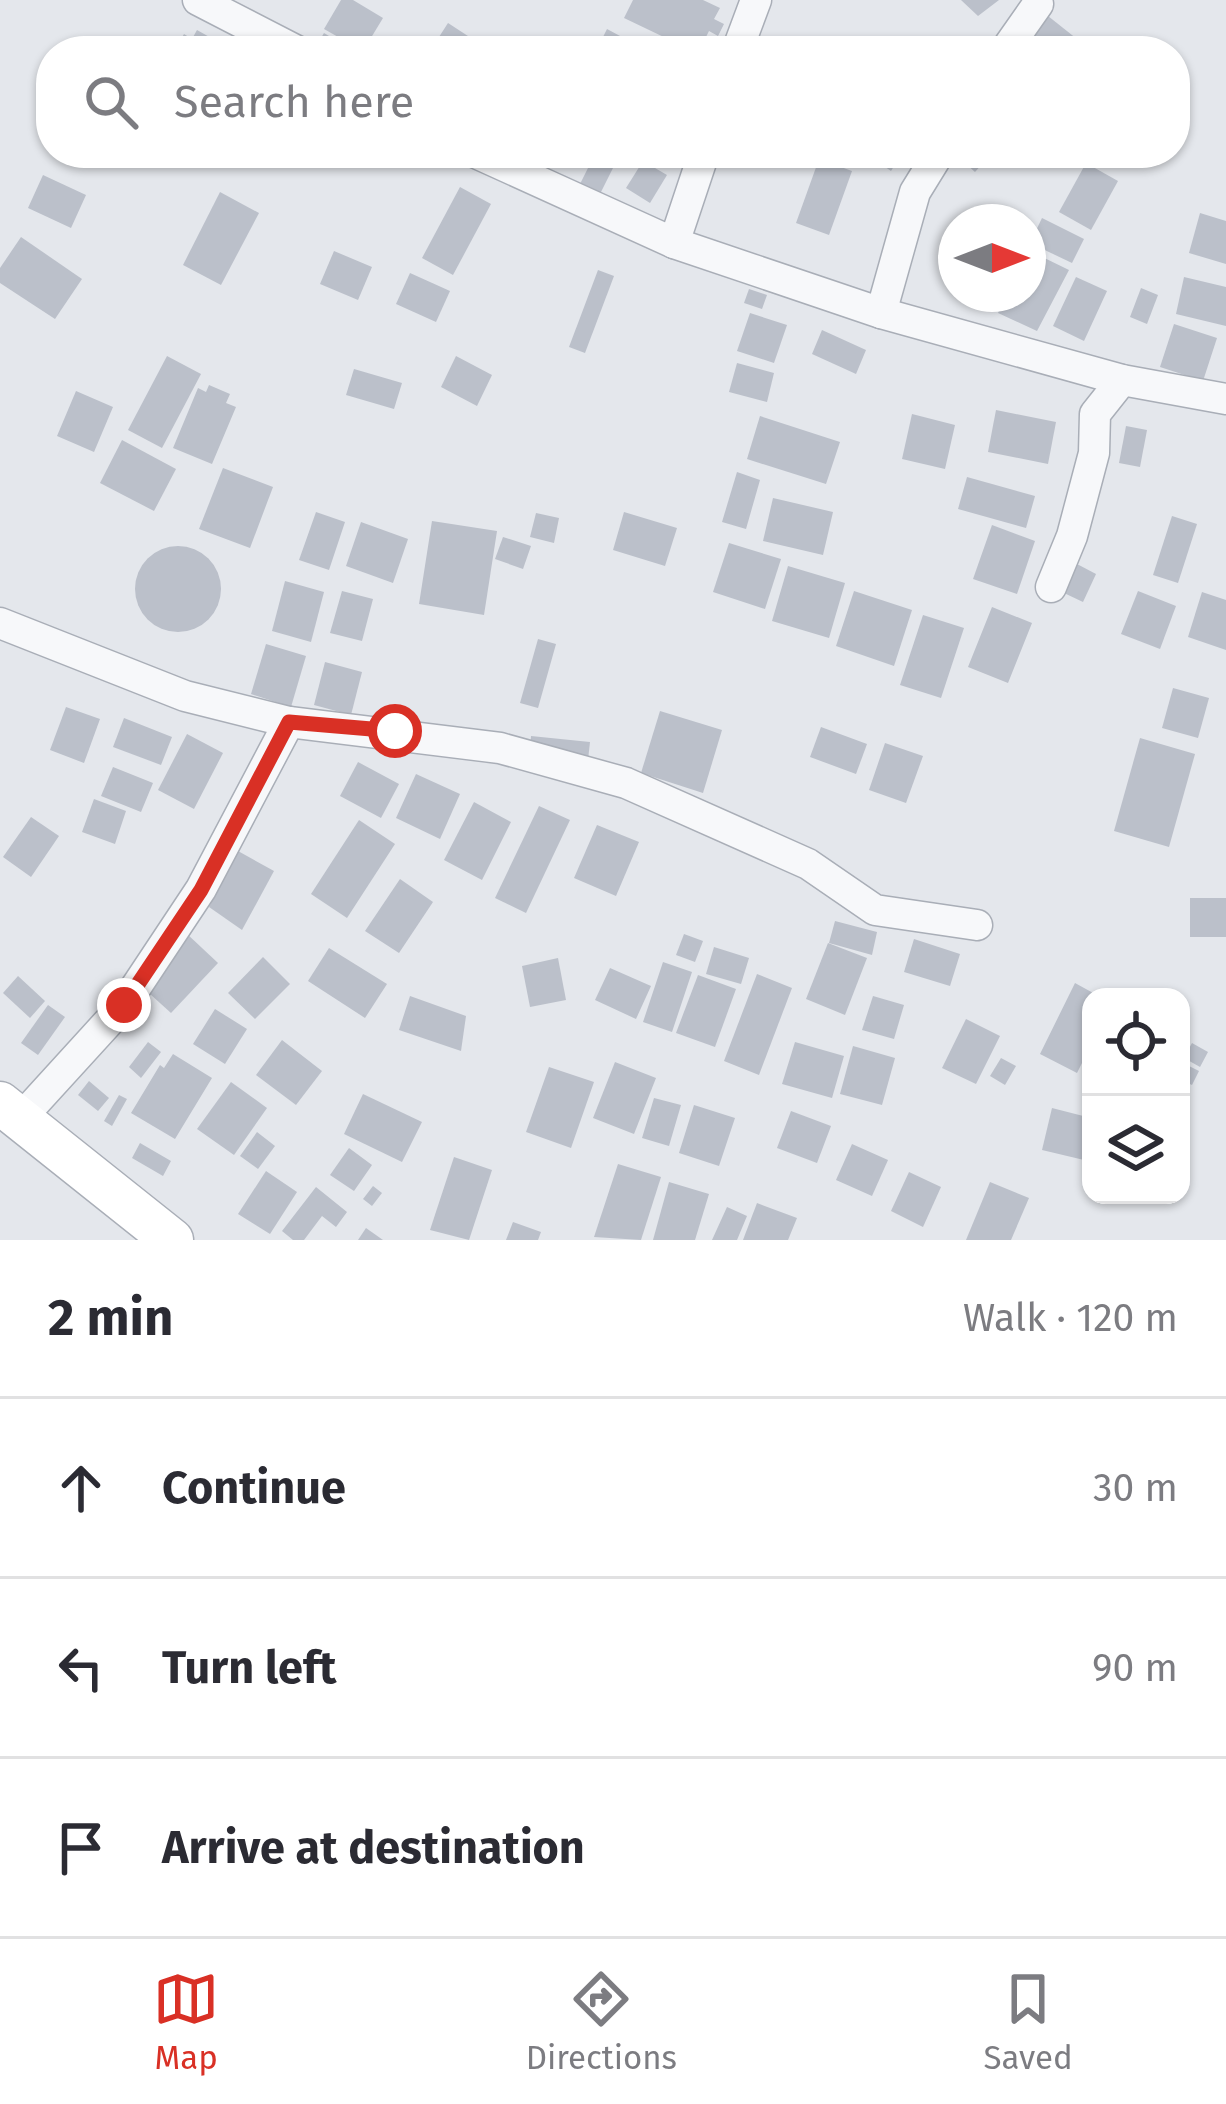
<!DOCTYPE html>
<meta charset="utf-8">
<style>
body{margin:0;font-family:"Fira Sans",sans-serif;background:#f7f7f7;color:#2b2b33}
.controls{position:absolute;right:36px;bottom:36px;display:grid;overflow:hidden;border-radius:24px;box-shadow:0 3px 9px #0004}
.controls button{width:108px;height:108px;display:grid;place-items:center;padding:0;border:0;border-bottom:3px solid #e1e1e2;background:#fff;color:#2b2b33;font:60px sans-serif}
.compass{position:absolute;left:938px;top:204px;width:108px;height:108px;border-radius:50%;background:#fff;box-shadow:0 3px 9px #0004;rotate:90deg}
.stop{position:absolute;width:36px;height:36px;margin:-27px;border:9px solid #d93025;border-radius:50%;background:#fff}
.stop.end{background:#d93025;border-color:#fff;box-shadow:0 3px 12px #0008}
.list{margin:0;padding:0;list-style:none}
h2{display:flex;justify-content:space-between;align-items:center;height:156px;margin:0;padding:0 48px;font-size:51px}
h2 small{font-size:39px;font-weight:400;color:#7c7c81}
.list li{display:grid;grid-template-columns:78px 1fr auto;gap:36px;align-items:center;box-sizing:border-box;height:180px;padding:0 48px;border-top:3px solid #e1e1e2}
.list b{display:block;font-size:45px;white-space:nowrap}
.list em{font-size:39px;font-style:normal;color:#7c7c81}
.icon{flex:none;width:66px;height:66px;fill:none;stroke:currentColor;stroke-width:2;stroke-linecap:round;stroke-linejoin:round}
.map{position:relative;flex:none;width:1226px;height:1240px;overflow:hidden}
.search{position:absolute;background:#fff;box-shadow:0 3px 9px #0004;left:36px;right:36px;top:36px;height:132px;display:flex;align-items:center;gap:30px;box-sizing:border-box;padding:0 42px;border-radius:48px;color:#7c7c81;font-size:45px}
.sheet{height:696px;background:#fff}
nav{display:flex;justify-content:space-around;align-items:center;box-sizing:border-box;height:168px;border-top:3px solid #e1e1e2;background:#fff;font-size:33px;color:#7c7c81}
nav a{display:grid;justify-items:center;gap:6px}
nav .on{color:#d93025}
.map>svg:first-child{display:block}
.building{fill:#bbc0ca}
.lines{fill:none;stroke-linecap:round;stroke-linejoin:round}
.street-casing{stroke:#a9aeb7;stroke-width:33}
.secondary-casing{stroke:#a9aeb7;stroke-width:45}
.street{stroke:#f7f8fa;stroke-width:30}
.secondary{stroke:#fff;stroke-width:42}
.route{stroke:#d93025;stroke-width:15}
</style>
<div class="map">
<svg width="1226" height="1240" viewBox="0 0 1226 1240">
<rect width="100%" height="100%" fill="#e4e7ec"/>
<g class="building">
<polygon points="341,0 353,0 383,18 363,51 324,29"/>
<polygon points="633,0 703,0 720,8 714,19 724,24 718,36 709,31 699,51 693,51 624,18"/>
<polygon points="961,0 999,0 978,16"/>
<polygon points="1043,12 1077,39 1067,51 1012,51"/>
<polygon points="448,23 471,38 463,51 430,51"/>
<polygon points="607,29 648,51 596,51"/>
<polygon points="197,30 213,39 210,44 222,51 174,51 184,34 192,39"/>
<polygon points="324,33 334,39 328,50 318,43"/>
<polygon points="777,37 793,51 765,51"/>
<polygon points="533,153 553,153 546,168 530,160"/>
<polygon points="865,153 902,153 891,171"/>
<polygon points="954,153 992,153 975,172"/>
<polygon points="593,158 613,168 600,194 580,184"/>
<polygon points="819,159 852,171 829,235 796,223"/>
<polygon points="643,161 667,175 650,203 626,188"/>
<polygon points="1086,163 1118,181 1091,230 1059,212"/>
<polygon points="43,175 86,195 71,228 28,208"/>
<polygon points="460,187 491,204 453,275 422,258"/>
<polygon points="220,192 259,213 221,285 183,265"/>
<polygon points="1200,213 1226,221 1226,264 1189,253"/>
<polygon points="1042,218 1084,239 1072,263 1030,243"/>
<polygon points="21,237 82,279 55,319 0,283 0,268"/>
<polygon points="1028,250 1069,270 1037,331 998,313 1007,294 1028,294"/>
<polygon points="334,251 372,267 358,300 320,284"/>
<polygon points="598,270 614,276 585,353 569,347"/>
<polygon points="410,273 450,291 436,322 396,304"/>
<polygon points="1076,277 1107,291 1084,341 1053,326"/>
<polygon points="1184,277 1226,287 1226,326 1176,314"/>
<polygon points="1141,288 1158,295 1147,324 1130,317"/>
<polygon points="749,289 767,295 762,309 744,303"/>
<polygon points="750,313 787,325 774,363 737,351"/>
<polygon points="1174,324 1217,338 1203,381 1160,367"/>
<polygon points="822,330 866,350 856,374 812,354"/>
<polygon points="167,356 201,374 162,448 128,430"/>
<polygon points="456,356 492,375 477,406 441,387"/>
<polygon points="737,363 774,373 767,402 729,392"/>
<polygon points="354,369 402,383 394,409 346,395"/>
<polygon points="209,385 230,394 226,403 236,407 212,464 173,448 198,388 206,392"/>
<polygon points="76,391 113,407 94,452 57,436"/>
<polygon points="996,410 1056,422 1048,464 988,452"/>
<polygon points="912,414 955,425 945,469 902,459"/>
<polygon points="760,416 840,442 826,484 747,459"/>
<polygon points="1126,426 1147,430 1140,467 1119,463"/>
<polygon points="122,440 176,469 154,511 100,483"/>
<polygon points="223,468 273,487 250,548 199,529"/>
<polygon points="737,472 760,480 746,529 722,522"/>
<polygon points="967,477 1035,496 1026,528 958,509"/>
<polygon points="773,498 833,512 823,555 763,541"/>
<polygon points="316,512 345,522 329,570 299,560"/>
<polygon points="624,512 677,528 665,566 613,550"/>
<polygon points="536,513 559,518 554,543 530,537"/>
<polygon points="1172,516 1197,524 1178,583 1153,575"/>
<polygon points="432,521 497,531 484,615 419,604"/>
<polygon points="361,522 408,539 393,583 346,566"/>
<polygon points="992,525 1035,541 1017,594 973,579"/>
<polygon points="503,537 531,546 523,569 495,559"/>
<polygon points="729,543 781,559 765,609 713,592"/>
<circle cx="178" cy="589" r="43"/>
<polygon points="1077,564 1096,574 1083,602 1064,593"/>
<polygon points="788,566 845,583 829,638 772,621"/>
<polygon points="285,581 324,592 311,642 272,631"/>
<polygon points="342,591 373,599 362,641 330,633"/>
<polygon points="854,591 912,610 894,666 836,646"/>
<polygon points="1138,591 1176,606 1160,649 1121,634"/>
<polygon points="1202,592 1226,600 1226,650 1188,637"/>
<polygon points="992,607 1032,623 1008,683 968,667"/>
<polygon points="923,615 964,628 941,698 900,685"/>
<polygon points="538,639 556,644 538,708 520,703"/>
<polygon points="266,644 306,656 291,707 251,694"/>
<polygon points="325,662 362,672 351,715 314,705"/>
<polygon points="1173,688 1209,698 1198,738 1162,728"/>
<polygon points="66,707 100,719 84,763 50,750"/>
<polygon points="660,711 722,730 703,793 641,773"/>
<polygon points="124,718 172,737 161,765 113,747"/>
<polygon points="821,727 867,744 856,774 810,757"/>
<polygon points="187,734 223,753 194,809 158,790"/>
<polygon points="531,736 590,742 588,760 530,755"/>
<polygon points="1140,738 1195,754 1169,847 1114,831"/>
<polygon points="885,743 923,756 906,803 869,790"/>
<polygon points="358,762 399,784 381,818 340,796"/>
<polygon points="113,767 153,783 141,812 101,796"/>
<polygon points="416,774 460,794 440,839 396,818"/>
<polygon points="94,799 126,811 115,844 82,832"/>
<polygon points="474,802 511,822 482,880 444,860"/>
<polygon points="539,806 570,820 526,913 495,898"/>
<polygon points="31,817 59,836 31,877 3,857"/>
<polygon points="359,820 395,844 347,918 311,894"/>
<polygon points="597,825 639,842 616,896 574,878"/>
<polygon points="238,851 274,871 242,930 209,907"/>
<polygon points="400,879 433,902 399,953 365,931"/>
<rect x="1190" y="898" width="36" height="39"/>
<polygon points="835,921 877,932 872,955 829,943"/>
<polygon points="186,933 218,963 171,1013 139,984"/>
<polygon points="684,934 703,941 695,962 676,955"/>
<polygon points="914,939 960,954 950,986 904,972"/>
<polygon points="828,943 867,958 845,1015 806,999"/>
<polygon points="714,947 749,958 741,984 706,974"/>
<polygon points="329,948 387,984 365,1018 308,981"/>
<polygon points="263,957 290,984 255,1019 228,993"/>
<polygon points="558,958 566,1000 530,1007 522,966"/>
<polygon points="663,962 692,972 672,1032 643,1022"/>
<polygon points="610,968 651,986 636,1019 595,1000"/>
<polygon points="757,974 792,988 759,1075 724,1061"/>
<polygon points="698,975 736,989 715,1047 676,1033"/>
<polygon points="18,976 45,1001 30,1018 3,993"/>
<polygon points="1075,983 1095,994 1090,1005 1091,1045 1077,1073 1040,1054"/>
<polygon points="410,996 466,1016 461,1051 399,1030"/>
<polygon points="873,996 904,1005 894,1039 862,1030"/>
<polygon points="48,1005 65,1017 38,1055 21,1043"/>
<polygon points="215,1009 247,1029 225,1064 193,1044"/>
<polygon points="966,1019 1000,1036 976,1084 942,1068"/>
<polygon points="282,1040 322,1071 296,1105 256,1075"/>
<polygon points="148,1042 161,1052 141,1078 129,1067"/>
<polygon points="795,1042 844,1056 832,1098 782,1084"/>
<polygon points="1192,1043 1208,1052 1200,1067 1184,1058"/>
<polygon points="853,1046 895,1058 882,1105 840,1094"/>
<polygon points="173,1054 212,1078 175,1139 131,1113 160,1065 164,1068"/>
<polygon points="1001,1058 1016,1066 1005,1085 990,1076"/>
<polygon points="615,1062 656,1078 634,1134 593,1118"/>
<polygon points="1185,1064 1199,1071 1192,1085 1181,1080"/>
<polygon points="549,1067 594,1082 571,1148 526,1132"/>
<polygon points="89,1081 109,1098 98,1111 78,1095"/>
<polygon points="231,1082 267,1108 234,1155 197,1129"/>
<polygon points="363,1094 422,1122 402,1162 344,1134"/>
<polygon points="119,1095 127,1099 112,1126 104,1121"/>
<polygon points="654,1098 681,1105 669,1146 642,1138"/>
<polygon points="694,1105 735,1118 719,1166 679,1153"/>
<polygon points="1052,1108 1091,1118 1084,1160 1042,1150"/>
<polygon points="791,1111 831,1126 817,1163 777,1148"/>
<polygon points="257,1132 275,1146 258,1169 240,1156"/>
<polygon points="140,1143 171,1161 163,1176 132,1158"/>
<polygon points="852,1144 888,1160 872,1196 836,1180"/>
<polygon points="349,1148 372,1165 354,1191 330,1175"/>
<polygon points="454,1157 492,1170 469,1240 430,1230"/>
<polygon points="618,1164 661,1177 641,1240 594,1237"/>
<polygon points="266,1171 297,1192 270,1234 238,1214"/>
<polygon points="909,1172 941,1187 923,1227 891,1211"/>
<polygon points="669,1182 709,1194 695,1240 653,1240"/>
<polygon points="990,1182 1029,1198 1011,1240 966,1240"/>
<polygon points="373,1186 382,1193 372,1206 363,1199"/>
<polygon points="316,1187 347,1212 336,1227 322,1216 304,1240 293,1240 282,1231"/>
<polygon points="757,1203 797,1218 788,1240 743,1240"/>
<polygon points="727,1207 747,1216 737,1240 712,1240"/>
<polygon points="513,1222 541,1232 538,1240 506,1240"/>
<polygon points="366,1228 383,1240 358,1240"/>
</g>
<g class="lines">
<g class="street-casing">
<g id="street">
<polyline points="198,0 297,51"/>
<polyline points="737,51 756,0"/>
<polyline points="1005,51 1038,4"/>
<polyline points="476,153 674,243 881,313 1122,380 1226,399"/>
<polyline points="674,243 704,153"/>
<polyline points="881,313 915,192 939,153"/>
<polyline points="1051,587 1072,536 1094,453 1095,414 1122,380"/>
<polyline points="0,623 185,696 289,722 500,748 626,783 808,864 875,910 977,925"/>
<polyline points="20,1119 124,1005 201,889 289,722"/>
</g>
</g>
<g class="secondary-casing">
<polyline id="secondary" points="0,1103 172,1240"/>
</g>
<use href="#street" class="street"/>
<use href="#secondary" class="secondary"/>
</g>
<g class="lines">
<polyline class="route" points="124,1005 201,890 289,722 395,731"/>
</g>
</svg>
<div class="controls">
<button><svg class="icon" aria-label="locate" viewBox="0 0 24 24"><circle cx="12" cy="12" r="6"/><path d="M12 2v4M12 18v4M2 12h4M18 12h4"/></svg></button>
<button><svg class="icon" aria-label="layers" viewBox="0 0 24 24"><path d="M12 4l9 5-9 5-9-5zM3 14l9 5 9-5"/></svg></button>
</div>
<svg class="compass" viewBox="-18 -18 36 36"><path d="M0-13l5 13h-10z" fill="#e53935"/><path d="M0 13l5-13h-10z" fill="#7c7c81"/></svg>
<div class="stop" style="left:395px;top:731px"></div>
<div class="stop end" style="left:124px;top:1005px"></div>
<div class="search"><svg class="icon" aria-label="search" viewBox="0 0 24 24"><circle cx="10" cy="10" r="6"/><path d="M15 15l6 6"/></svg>Search here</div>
</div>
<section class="sheet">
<h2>2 min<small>Walk · 120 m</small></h2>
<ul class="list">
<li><svg class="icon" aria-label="ahead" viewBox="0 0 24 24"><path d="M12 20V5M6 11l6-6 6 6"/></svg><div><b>Continue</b></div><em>30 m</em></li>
<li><svg class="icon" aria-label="left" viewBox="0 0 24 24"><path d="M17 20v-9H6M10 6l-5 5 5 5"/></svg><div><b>Turn left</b></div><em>90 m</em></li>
<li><svg class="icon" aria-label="arrive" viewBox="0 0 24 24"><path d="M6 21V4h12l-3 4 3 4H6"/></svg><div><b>Arrive at destination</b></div></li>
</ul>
</section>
<nav>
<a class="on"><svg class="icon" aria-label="map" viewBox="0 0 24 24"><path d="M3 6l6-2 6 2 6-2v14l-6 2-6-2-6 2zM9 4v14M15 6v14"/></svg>Map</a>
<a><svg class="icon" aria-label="directions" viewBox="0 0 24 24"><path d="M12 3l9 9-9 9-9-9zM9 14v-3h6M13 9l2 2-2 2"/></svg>Directions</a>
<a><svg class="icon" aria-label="saved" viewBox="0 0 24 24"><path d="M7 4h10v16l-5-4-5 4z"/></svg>Saved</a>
</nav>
